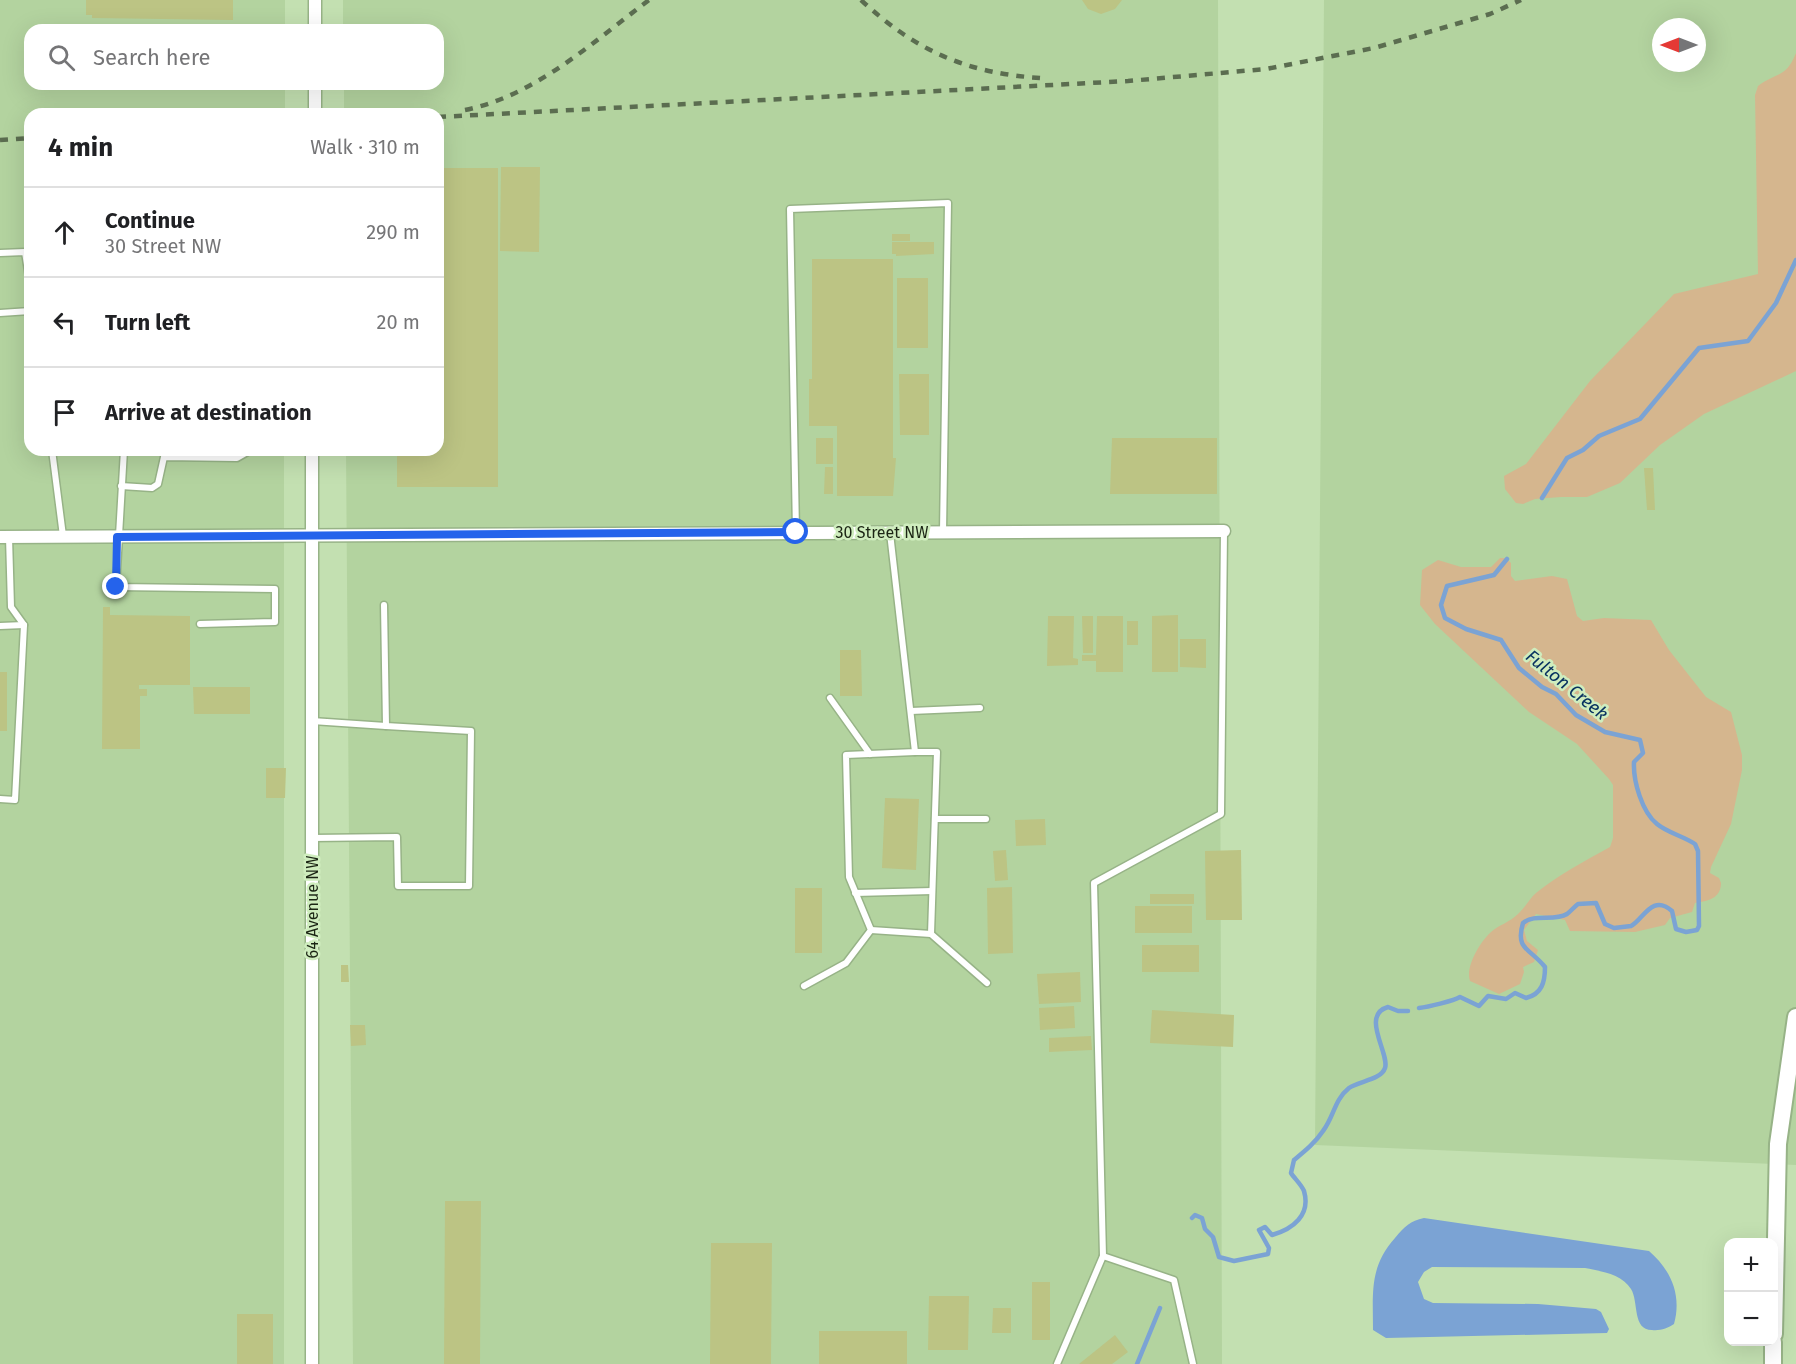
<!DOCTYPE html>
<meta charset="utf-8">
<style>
body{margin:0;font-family:"Fira Sans",sans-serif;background:#f6f6f6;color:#202124}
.controls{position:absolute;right:18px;bottom:18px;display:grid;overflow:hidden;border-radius:12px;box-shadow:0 6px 24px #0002}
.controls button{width:54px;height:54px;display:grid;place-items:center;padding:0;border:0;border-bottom:2px solid #e0e0e0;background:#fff;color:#202124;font:30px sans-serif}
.compass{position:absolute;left:1652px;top:18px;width:54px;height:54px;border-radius:50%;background:#fff;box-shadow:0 6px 24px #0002;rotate:270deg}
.stop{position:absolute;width:18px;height:18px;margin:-14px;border:4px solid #2563eb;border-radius:50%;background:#fff}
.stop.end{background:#2563eb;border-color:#fff;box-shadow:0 2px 6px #0008}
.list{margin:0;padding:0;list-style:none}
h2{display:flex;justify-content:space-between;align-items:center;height:78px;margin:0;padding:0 24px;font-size:26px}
h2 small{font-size:20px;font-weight:400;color:#757577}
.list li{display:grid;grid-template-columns:39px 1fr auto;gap:18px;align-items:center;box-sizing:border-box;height:90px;padding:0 24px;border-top:2px solid #e0e0e0}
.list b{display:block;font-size:22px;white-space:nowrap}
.list p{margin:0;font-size:20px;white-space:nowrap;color:#757577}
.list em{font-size:20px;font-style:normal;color:#757577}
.icon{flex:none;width:33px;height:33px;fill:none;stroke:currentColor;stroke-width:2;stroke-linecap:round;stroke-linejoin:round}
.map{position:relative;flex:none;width:1796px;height:1364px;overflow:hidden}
.search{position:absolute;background:#fff;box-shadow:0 6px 24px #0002;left:24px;top:24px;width:420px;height:66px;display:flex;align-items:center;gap:15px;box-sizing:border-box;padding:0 21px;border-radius:18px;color:#757577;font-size:22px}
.panel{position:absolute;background:#fff;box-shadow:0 6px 24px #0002;left:24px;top:108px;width:420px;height:348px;border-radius:18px}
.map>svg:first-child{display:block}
.built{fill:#b3d39f;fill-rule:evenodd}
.green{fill:#d5b68e}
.water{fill:#7ba3d4}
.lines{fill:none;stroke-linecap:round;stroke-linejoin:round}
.stream{stroke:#7ba3d4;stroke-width:4.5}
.building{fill:#bcc484}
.service-casing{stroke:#97b387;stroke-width:9}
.minor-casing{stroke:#97b387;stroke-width:15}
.tertiary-casing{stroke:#97b387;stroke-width:20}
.service{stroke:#fff;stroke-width:6}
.minor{stroke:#fff;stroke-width:12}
.tertiary{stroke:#fff;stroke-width:16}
.rail{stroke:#5b6d50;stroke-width:4.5;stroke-dasharray:8 8;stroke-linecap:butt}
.route{stroke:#2563eb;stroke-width:8}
.labels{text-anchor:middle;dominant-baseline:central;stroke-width:5;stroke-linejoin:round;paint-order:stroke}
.street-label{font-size:16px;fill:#1b2514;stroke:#cfedbe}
.water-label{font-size:18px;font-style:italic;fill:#083260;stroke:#cfedbe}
</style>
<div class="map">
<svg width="1796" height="1364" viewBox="0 0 1796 1364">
<rect width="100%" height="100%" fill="#c3e0b1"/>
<g class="built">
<polygon points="0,0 285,0 285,30 30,30 30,84 285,84 285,114 30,114 30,450 284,450 284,1364 0,1364"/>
<polygon points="343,0 1218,0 1222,1364 353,1364 346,450 438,450 438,114 344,114 344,84 438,84 438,30 343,30"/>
<path d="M1324,0H1796V1165L1315,1145ZM1661,27H1697V63H1661Z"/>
</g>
<g class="green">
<path d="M1796,53V371L1704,414L1660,445L1620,483L1587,497H1561L1535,499L1523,504L1516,503L1505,489L1504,476L1526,464L1590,381L1674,294L1758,274L1755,95L1758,86C1777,72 1786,78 1796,53Z"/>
<path d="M1500,558H1506L1511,563V576L1515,581L1552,576L1567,579L1577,616L1583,621L1604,618L1651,620L1669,650L1706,697L1731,712L1742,755V770L1731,824L1711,867L1710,873L1719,878L1721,883C1721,899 1707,901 1695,903L1692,912L1670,918L1665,925L1635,932L1570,931L1565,920L1536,914L1524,930L1527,941L1538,950L1534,962L1523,967L1524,972L1520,984L1499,994L1470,981C1465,967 1480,942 1491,932C1499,925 1510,922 1518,914C1525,908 1529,899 1536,893C1558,875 1585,861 1610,847L1613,838V785L1609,779L1577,744L1529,712L1435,624L1420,605L1422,570L1438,560L1461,567H1491Z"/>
</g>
<path class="water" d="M1424,1218L1649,1251C1671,1270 1682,1295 1674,1324C1668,1328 1660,1331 1652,1330C1632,1330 1639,1302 1631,1289C1622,1274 1600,1271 1585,1268L1432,1267L1424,1272L1418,1282L1424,1299L1433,1303L1538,1304L1596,1309L1601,1312L1609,1329L1607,1333L1386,1338L1373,1330C1373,1293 1369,1267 1395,1238C1405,1226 1410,1221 1424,1218Z"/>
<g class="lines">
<g class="stream">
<polyline points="1542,498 1567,458 1583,450 1599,436 1640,419 1699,348 1748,341 1776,303 1796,260"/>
<path d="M1419,1008C1428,1007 1453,1001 1460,997L1479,1006L1488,996L1506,999L1515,993L1526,998C1542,994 1545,982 1545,967C1530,948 1515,950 1523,923C1535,913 1554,922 1567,914C1571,911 1574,907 1578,904L1596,903L1605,924L1614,928L1631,926C1643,920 1652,893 1672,911L1676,929L1686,932L1697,930L1699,926L1698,851L1695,844C1683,836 1668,833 1657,824C1642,812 1633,781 1634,762L1643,753L1640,740L1605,732L1576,715L1556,694L1542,687L1519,668L1501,640L1466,629L1445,618L1441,605L1447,586L1494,575L1507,559"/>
<path d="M1192,1218L1195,1215L1202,1218L1205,1229L1213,1237L1219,1257L1234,1261L1268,1254L1269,1248L1259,1230L1265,1227L1272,1235C1293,1229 1311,1215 1304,1191C1301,1184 1294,1178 1291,1173L1294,1160C1305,1151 1315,1143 1323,1131C1334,1117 1334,1100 1349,1088C1359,1081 1381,1080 1385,1068C1390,1054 1360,1015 1388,1007L1398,1011H1408"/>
<polyline points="1137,1364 1160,1308"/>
</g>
</g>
<g class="building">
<polygon points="86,0 233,0 233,20 92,18 92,15 86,15"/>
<polygon points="1082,0 1122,0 1115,9 1101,14 1088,9"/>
<polygon points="501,167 540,167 539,252 500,251"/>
<polygon points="438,168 498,168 498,487 397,487 397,450 438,450"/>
<rect x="892" y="234" width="18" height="7"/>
<polygon points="892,242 934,242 934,254 896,256 896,254 892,254"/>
<polygon points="812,259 893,259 893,458 896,458 893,496 837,496 837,426 809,426 809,379 812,379"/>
<rect x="897" y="278" width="31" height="70"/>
<polygon points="899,374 929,374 929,435 900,435"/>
<rect x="816" y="438" width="17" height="26"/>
<polygon points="1112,438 1217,438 1217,494 1110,494"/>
<polygon points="825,467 833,467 833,494 824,494"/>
<polygon points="1644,468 1653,468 1655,510 1647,510"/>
<polygon points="103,607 110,607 110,615 190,616 190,685 139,685 139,689 147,689 147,696 140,696 140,749 102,749"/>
<polygon points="1178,615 1178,672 1152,672 1152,616"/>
<polygon points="1048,616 1074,616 1073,658 1078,659 1078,665 1047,666"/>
<polygon points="1082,616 1093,616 1093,653 1083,653"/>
<polygon points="1097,616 1123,616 1123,672 1096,672 1096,661 1082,661 1082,655 1096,655"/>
<rect x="1127" y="621" width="11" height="24"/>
<polygon points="1180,639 1206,639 1206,668 1180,667"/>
<polygon points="840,650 861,650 862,696 840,696"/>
<rect x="0" y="672" width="7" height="59"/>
<polygon points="193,687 250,687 250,714 194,714"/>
<polygon points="266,768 286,768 285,798 266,798"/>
<polygon points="885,798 919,799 916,870 882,868"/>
<polygon points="1045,819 1046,845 1016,846 1015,820"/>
<polygon points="1006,850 1008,880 995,881 993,851"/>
<polygon points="1241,850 1242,920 1206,920 1205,851"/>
<polygon points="1012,887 1013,953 988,954 987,888"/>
<rect x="795" y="888" width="27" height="65"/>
<rect x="1150" y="894" width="44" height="10"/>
<rect x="1135" y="906" width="57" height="27"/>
<rect x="1142" y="945" width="57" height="27"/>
<polygon points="341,965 348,965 349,982 341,982"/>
<polygon points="1080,972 1081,1002 1039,1004 1037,974"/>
<polygon points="1074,1006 1075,1028 1040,1030 1039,1008"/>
<polygon points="1152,1010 1234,1015 1233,1047 1150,1043"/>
<polygon points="350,1025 365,1025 366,1045 351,1046"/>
<polygon points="1091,1036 1092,1050 1049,1052 1049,1038"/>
<polygon points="445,1201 481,1201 480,1364 444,1364"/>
<polygon points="711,1243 772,1243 771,1364 710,1364"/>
<rect x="1032" y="1282" width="18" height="58"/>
<polygon points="929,1296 969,1296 968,1350 928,1350"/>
<polygon points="993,1308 1011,1308 1011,1333 992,1333"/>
<rect x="237" y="1314" width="36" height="50"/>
<rect x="819" y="1331" width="88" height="33"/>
<polygon points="1115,1335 1128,1352 1112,1364 1079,1364"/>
</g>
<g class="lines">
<g class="service-casing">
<g id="service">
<polyline points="0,253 25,252 30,284"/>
<polyline points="0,313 30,311"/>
<polyline points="52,450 63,536"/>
<polyline points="124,450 116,587 275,589 275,622 200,624"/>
<polyline points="121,486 152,488 158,484 164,457 237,458 251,450"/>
<polyline points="796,532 790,209 948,203 943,532"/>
<polyline points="0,626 24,625"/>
<polyline points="830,698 870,754"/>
<polyline points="911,711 980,708"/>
<polyline points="312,721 386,726"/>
<polyline points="915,752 937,752 931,934"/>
<polyline points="0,799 15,800 24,625 11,607 9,537"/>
<polyline points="935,819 986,819"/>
<polyline points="312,838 397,837 398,886 469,886 471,731 386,726 384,605"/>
<polyline points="855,893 932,891"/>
<polyline points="871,930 931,934 987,983"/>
<polyline points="804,986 846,963 871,930 849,877 846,755 915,752 890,533"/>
<polyline points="1103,1256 1094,883 1221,814 1224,531"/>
<polyline points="1057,1364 1103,1256 1174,1280 1193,1364"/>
</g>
</g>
<g class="minor-casing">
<g id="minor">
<polyline points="315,30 315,0"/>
<polyline points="315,114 315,84"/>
<polyline points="312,450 312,1364"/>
<polyline points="0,537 1224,531"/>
</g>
</g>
<g class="tertiary-casing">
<g id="tertiary">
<polyline points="1774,1334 1778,1144 1796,1017"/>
<polyline points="1773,1364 1773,1342"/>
</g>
</g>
<use href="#service" class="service"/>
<use href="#minor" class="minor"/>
<use href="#tertiary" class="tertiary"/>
<g class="rail">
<path d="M861,0C916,51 966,73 1040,78"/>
<path d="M465,110C535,96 593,42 649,0"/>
<polyline points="438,117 1128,81 1266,69 1374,48 1490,14 1521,0"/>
<polyline points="0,140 30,138"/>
</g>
</g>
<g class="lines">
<polyline class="route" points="116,587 117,537 796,532"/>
</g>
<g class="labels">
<g class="street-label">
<text x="882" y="532">30 Street NW</text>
<text transform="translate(312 907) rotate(-90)">64 Avenue NW</text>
</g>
<g class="water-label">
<text transform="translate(1567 685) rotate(39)">Fulton Creek</text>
</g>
</g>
</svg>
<div class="controls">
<button>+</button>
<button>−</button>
</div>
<svg class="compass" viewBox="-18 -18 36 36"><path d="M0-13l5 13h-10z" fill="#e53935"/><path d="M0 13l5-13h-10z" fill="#757577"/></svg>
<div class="stop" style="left:796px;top:532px"></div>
<div class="stop end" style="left:116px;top:587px"></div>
<div class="search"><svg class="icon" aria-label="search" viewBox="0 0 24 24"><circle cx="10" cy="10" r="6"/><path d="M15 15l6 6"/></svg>Search here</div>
<section class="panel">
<h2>4 min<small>Walk · 310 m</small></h2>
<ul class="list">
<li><svg class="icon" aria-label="ahead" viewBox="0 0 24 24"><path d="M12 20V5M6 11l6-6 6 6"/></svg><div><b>Continue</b><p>30 Street NW</p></div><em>290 m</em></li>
<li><svg class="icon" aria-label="left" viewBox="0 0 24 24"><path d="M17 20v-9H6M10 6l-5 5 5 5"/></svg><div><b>Turn left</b></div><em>20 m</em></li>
<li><svg class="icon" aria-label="arrive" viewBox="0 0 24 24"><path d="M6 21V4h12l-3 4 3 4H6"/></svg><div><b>Arrive at destination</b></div></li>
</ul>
</section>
</div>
